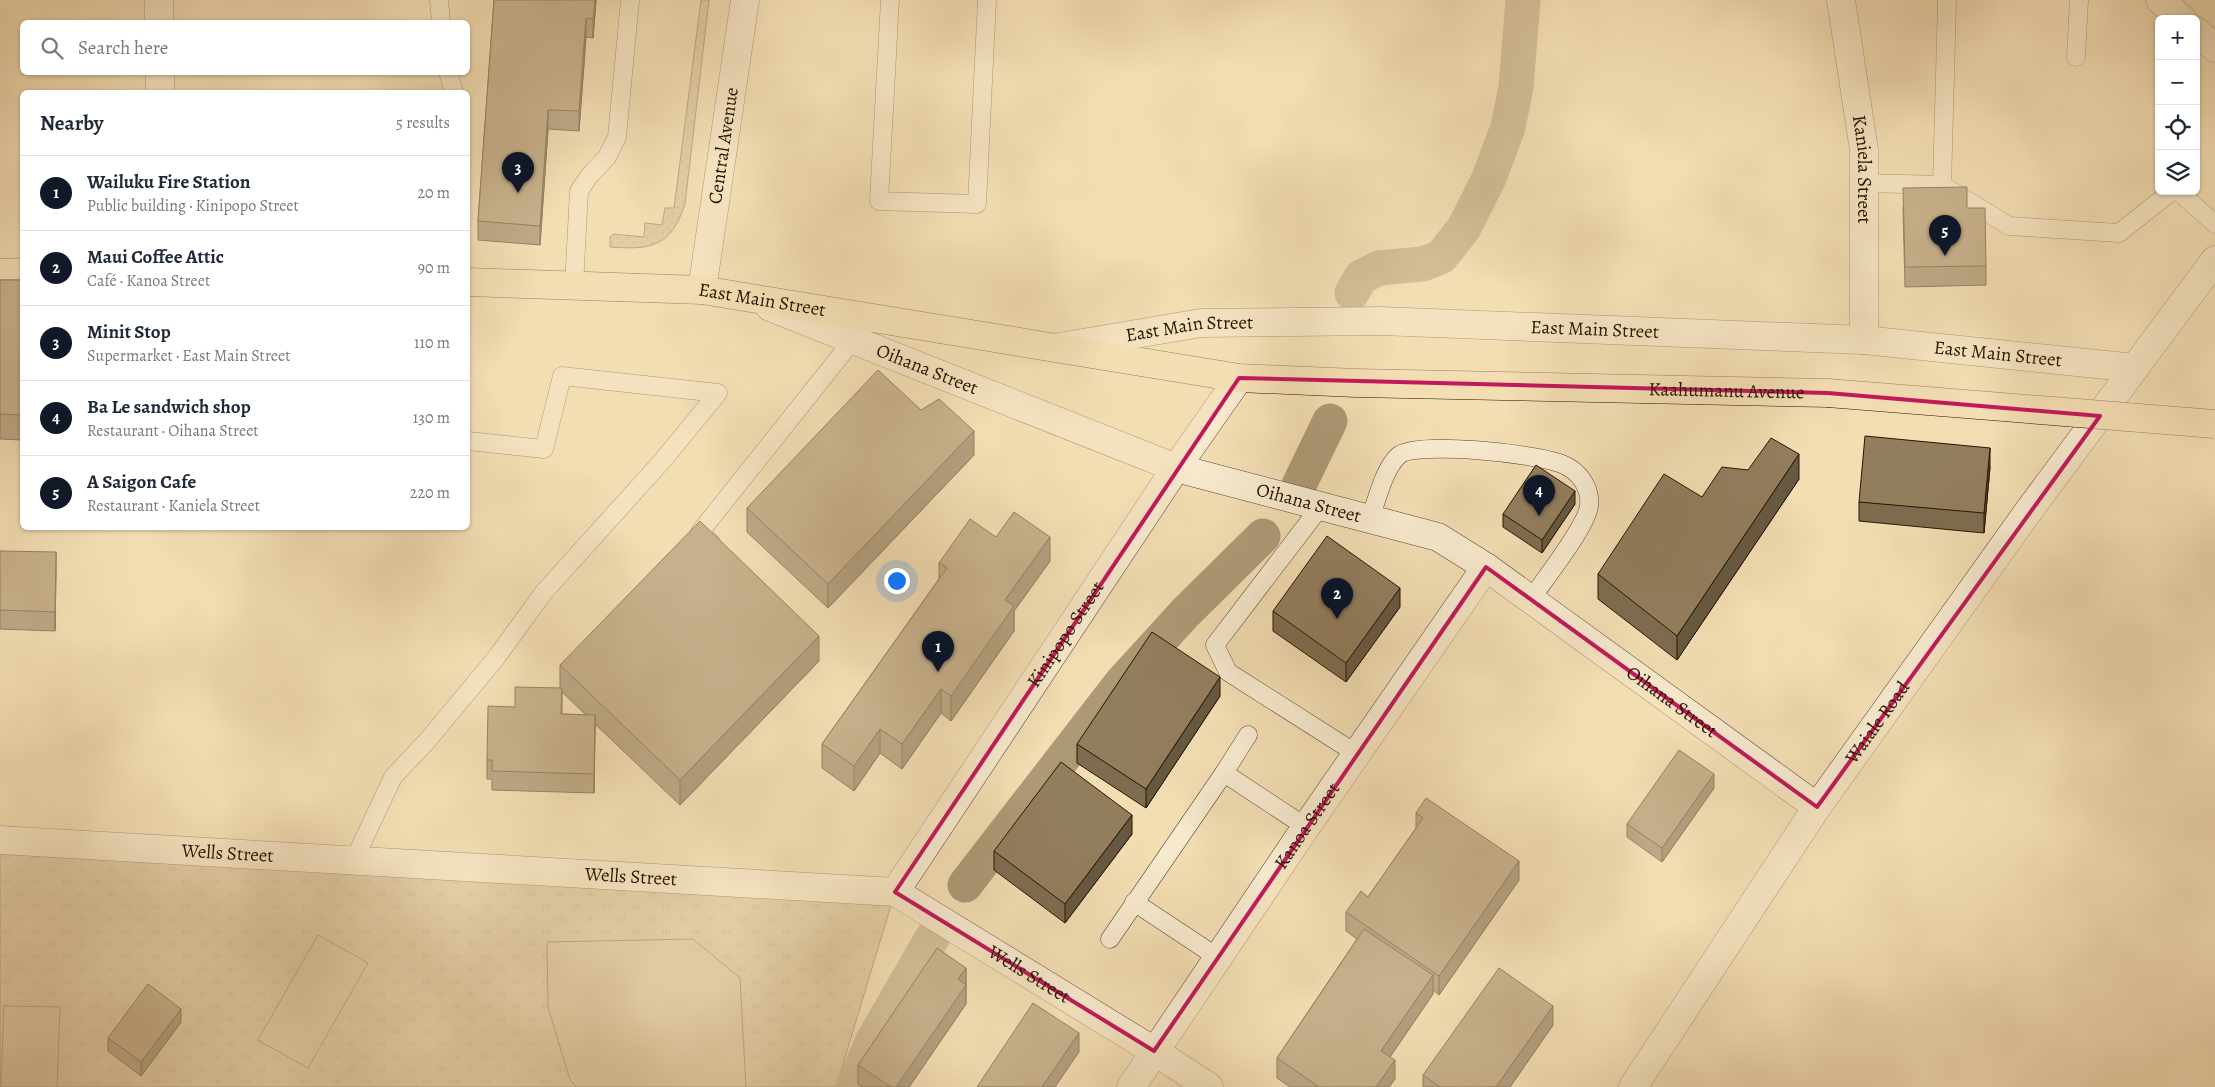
<!DOCTYPE html>
<meta charset="utf-8">
<style>
body{margin:0;font-family:Alegreya,serif;background:#f6f6f7;color:#1f2937}
.controls{position:absolute;right:15px;top:15px;display:grid;overflow:hidden;border-radius:8px;box-shadow:0 1px 4px #0004}
.controls button{width:45px;height:45px;display:grid;place-items:center;padding:0;border:0;border-bottom:1px solid #e0e1e3;background:#fff;color:#1f2937;font:25px sans-serif}
.you{position:absolute;left:896px;top:580px;width:18px;height:18px;margin:-12px;border:4px solid #fff;border-radius:50%;background:#1a73e8;box-shadow:0 0 0 8px #1a73e833}
.badge{display:grid;place-items:center;width:32px;height:32px;border-radius:50%;background:#111827;color:#fff;font-size:16px;font-weight:700}
.pin{position:absolute;translate:-50% -41px;filter:drop-shadow(0 1px 2px #0008)}
.pin::after{content:'';position:absolute;top:26px;width:18px;height:15px;background:inherit;clip-path:polygon(0 0,100% 0,50% 100%)}
.list{margin:0;padding:0;list-style:none}
h2{display:flex;justify-content:space-between;align-items:center;height:65px;margin:0;padding:0 20px;font-size:21px}
h2 small{font-size:16px;font-weight:400;color:#747a83}
.list li{display:grid;grid-template-columns:32px 1fr auto;gap:15px;align-items:center;box-sizing:border-box;height:75px;padding:0 20px;border-top:1px solid #e0e1e3}
.list b{display:block;font-size:19px;white-space:nowrap}
.list p{margin:0;font-size:16px;white-space:nowrap;color:#747a83}
.list em{font-size:16px;font-style:normal;color:#747a83}
.icon{flex:none;width:28px;height:28px;fill:none;stroke:currentColor;stroke-width:2;stroke-linecap:round;stroke-linejoin:round}
.map{position:relative;flex:none;width:2215px;height:1087px;overflow:hidden}
.search{position:absolute;background:#fff;box-shadow:0 1px 4px #0004;left:20px;top:20px;width:450px;height:55px;display:flex;align-items:center;gap:12px;box-sizing:border-box;padding:0 18px;border-radius:8px;color:#747a83;font-size:19px}
.panel{position:absolute;background:#fff;box-shadow:0 1px 4px #0004;left:20px;top:90px;width:450px;height:440px;border-radius:8px}
.map>svg:first-child{display:block}
.grass{fill:url(#grass-dots);stroke:#7c684a}
.park{fill:url(#park-tufts);stroke:#7c684a}
.garden{fill:#d0bb95;stroke:#7c684a}
.lines{fill:none;stroke-linecap:round;stroke-linejoin:round}
.canal{stroke:#ae9976;stroke-width:35}
.service-casing{stroke:#5b462d;stroke-width:19}
.minor-casing{stroke:#5b462d;stroke-width:29}
.tertiary-casing{stroke:#5b462d;stroke-width:29}
.primary-casing{stroke:#281400;stroke-width:29}
.service{stroke:#f7e9ce;stroke-width:18}
.minor{stroke:#f7e9ce;stroke-width:28}
.tertiary{stroke:#f7e9ce;stroke-width:28}
.primary{stroke:#f3ddb3;stroke-width:28}
.primary-bridge-casing{stroke:#281400;stroke-width:29;stroke-linecap:butt}
.primary-bridge{stroke:#f3ddb3;stroke-width:28}
.wall{fill:#7e6c50;stroke:#281400;fill-rule:evenodd}
.shaded-wall{fill:#665841;stroke:#281400}
.building{fill:#927d5d;stroke:#281400}
.marked{fill:none;stroke:#c2185b;stroke-width:4;stroke-linejoin:round}
.labels{text-anchor:middle;dominant-baseline:central;stroke-width:4;stroke-linejoin:round;paint-order:stroke}
.street-label{font-size:19px;fill:#281400;stroke:#f7e9ce}
</style>
<div class="map">
<svg width="2215" height="1087" viewBox="0 0 2215 1087">
<defs>
<pattern id="grass-dots" width="8" height="8" patternUnits="userSpaceOnUse" patternTransform="scale(1.25)"><rect width="8" height="8" fill="#d0bb95"/><path d="M2 2h.1M6 6h.1" fill="none" stroke="#b3a07f" stroke-width="1.8" stroke-linecap="round"/></pattern>
<pattern id="park-tufts" width="24" height="20" patternUnits="userSpaceOnUse" patternTransform="scale(1.25)"><rect width="24" height="20" fill="#d0bb95"/><path d="M3 7l-1-3M5 7V3M7 7l1-3M15 17l-1-3M17 17v-4M19 17l1-3" fill="none" stroke="#b3a07f"/></pattern>
</defs>
<rect width="100%" height="100%" fill="#f3ddb3"/>
<filter id="stains"><feTurbulence type="fractalNoise" baseFrequency=".004" numOctaves="4"/><feColorMatrix values="0 0 0 0 .2 0 0 0 0 .09 0 0 0 0 .02 0 0 0 .5 -.17"/></filter>
<radialGradient id="worn" r=".72"><stop offset=".6" stop-color="#630" stop-opacity="0"/><stop offset="1" stop-color="#630" stop-opacity=".3"/></radialGradient>
<path class="grass" d="M701,0H709L685,204C671,247 651,250 610,247V237L613,234L644,237L645,223L662,225L665,208H674Z"/>
<polygon class="park" points="0,840 895,892 836,1087 0,1087"/>
<g class="garden">
<polygon points="318,935 368,963 308,1068 258,1040"/>
<polygon points="693,939 740,978 746,1087 577,1087 570,1080 548,1007 547,942"/>
<polygon points="4,1006 60,1007 57,1087 1,1087"/>
</g>
<g class="lines">
<g class="canal">
<polyline points="1352,293 1361,277 1379,268 1423,264 1441,257 1464,228 1489,178 1508,127 1516,87 1523,0"/>
<polyline points="1299,485 1330,421"/>
<polyline points="965,885 1122,682 1186,612 1263,536"/>
<polyline points="853,1087 872,1042 932,938"/>
</g>
<g class="service-casing">
<g id="service">
<polyline points="439,0 441,22"/>
<polyline points="890,0 879,201 977,204 987,0"/>
<polyline points="2076,57 2079,0"/>
<polyline points="448,72 454,92"/>
<polyline points="1864,183 1942,185 2009,226 2119,233 2172,191"/>
<polyline points="1942,185 1947,0"/>
<polyline points="2178,191 2215,224"/>
<polyline points="574,286 579,191 590,175 607,157 617,137 630,0"/>
<polyline points="1321,506 1215,645 1228,672 1357,754"/>
<path d="M1370,519C1377,500 1383,471 1398,456C1414,440 1539,454 1562,464C1579,471 1591,487 1589,506C1587,526 1544,580 1531,599"/>
<polyline points="712,544 700,532 853,340"/>
<polyline points="1248,735 1224,773 1306,827"/>
<polyline points="354,860 393,777 427,741 496,658 544,592 663,460 718,393 562,376 544,449 468,441"/>
<polyline points="1134,902 1217,957"/>
<polyline points="1110,939 1224,773"/>
</g>
</g>
<g class="minor-casing">
<g id="minor">
<polyline points="159,0 159,22"/>
<path id="s1" d="M1841,0L1864,150V340"/>
<polyline points="2160,0 2182,19"/>
<polyline points="2196,31 2215,48"/>
<polyline points="160,72 160,92"/>
<path id="s2" d="M702,290L745,0"/>
<path id="s3" d="M770,307L1176,468L1438,537L1486,567L1817,807"/>
<path id="s4" d="M1059,347L1201,323L1381,321L1864,340L2135,368"/>
<path id="s5" d="M895,892L1176,468L1239,378"/>
<path id="s6" d="M1131,1087L1306,827L1486,567"/>
</g>
</g>
<g class="tertiary-casing">
<g id="tertiary">
<path id="s7" d="M0,840L895,892L1154,1051L1209,1087"/>
<path id="s8" d="M1633,1087L1817,807L2030,509L2215,260"/>
</g>
</g>
<g class="primary-casing">
<g id="primary">
<polyline points="0,273 22,272"/>
<path id="s9" d="M468,282L702,290L1239,378L1356,383L1828,393"/>
</g>
</g>
<use href="#service" class="service"/>
<use href="#minor" class="minor"/>
<use href="#tertiary" class="tertiary"/>
<use href="#primary" class="primary"/>
<g class="primary-bridge-casing">
<polyline id="primary-bridge" points="1828,393 2215,424"/>
</g>
<use href="#primary-bridge" class="primary-bridge"/>
</g>
<g class="wall">
<polygon points="494,0 596,0 593,38 586,37 579,131 548,129 540,245 478,240 478,221"/>
<polygon points="1903,207 1967,208 1986,266 1986,285 1905,287"/>
<polygon points="0,280 22,280 22,440 0,439"/>
<polygon points="921,410 974,455 828,608 747,532 747,508"/>
<polygon points="1990,467 1984,533 1859,521 1859,502"/>
<polygon points="1799,479 1677,660 1598,599 1598,574 1702,497"/>
<polygon points="1575,504 1542,553 1503,527 1503,514"/>
<polygon points="996,537 1050,561 1014,611 1014,631 951,721 941,713 902,769 880,753 854,791 822,768 822,744 939,579 939,563"/>
<polygon points="0,551 56,572 55,631 0,629"/>
<polygon points="1400,607 1346,682 1273,631 1273,611"/>
<path d="M819,661L680,805L595,724L594,793L492,790V779H487V760L515,707L560,688V665ZM562,692L586,715L562,714Z"/>
<polygon points="1220,696 1146,808 1077,763 1077,744"/>
<polygon points="1714,788 1662,862 1627,837 1627,824"/>
<polygon points="1416,813 1519,880 1439,995 1433,990 1433,994 1390,1057 1395,1079 1389,1087 1290,1087 1277,1078 1277,1058 1357,939 1346,931 1346,912 1368,897 1416,828"/>
<polygon points="1132,834 1065,923 994,870 994,851"/>
<polygon points="966,968 966,1004 909,1087 862,1087 858,1084 858,1065"/>
<polygon points="181,1022 141,1076 108,1051 108,1038"/>
<polygon points="1553,1025 1510,1087 1423,1087 1423,1075"/>
</g>
<g class="shaded-wall">
<polygon points="595,0 596,0 593,38 593,19"/>
<polygon points="586,18 586,37 579,131 579,111"/>
<polygon points="548,110 548,129 540,245 540,226"/>
<polygon points="974,431 974,455 828,608 828,584"/>
<polygon points="1990,448 1990,467 1984,533 1984,513"/>
<polygon points="1799,454 1799,479 1677,660 1677,636"/>
<polygon points="1575,491 1575,504 1542,553 1542,540"/>
<polygon points="1050,537 1050,561 1014,611 1014,631 951,721 951,696 1005,600"/>
<polygon points="56,552 56,572 55,631 55,612"/>
<polygon points="1400,588 1400,607 1346,682 1346,663"/>
<polygon points="819,636 819,661 680,805 680,780"/>
<polygon points="1220,677 1220,696 1146,808 1146,789"/>
<polygon points="941,689 941,713 902,769 902,744"/>
<polygon points="595,715 595,734 594,793 594,774"/>
<polygon points="880,729 880,753 854,791 854,766"/>
<polygon points="1714,774 1714,788 1662,862 1662,848"/>
<polygon points="1132,815 1132,834 1065,923 1065,904"/>
<polygon points="1519,861 1519,880 1439,995 1439,976"/>
<polygon points="966,968 966,1004 909,1087 896,1087 958,979"/>
<polygon points="1433,975 1433,994 1381,1070 1381,1051"/>
<polygon points="1553,1006 1553,1025 1510,1087 1496,1087"/>
<polygon points="181,1009 181,1022 141,1076 141,1062"/>
<polygon points="1079,1033 1079,1052 1055,1087 1042,1087"/>
<polygon points="1395,1060 1395,1079 1389,1087 1376,1087"/>
</g>
<g class="building">
<polygon points="494,0 595,0 593,19 586,18 579,111 548,110 540,226 478,221"/>
<polygon points="1967,187 1967,208 1985,208 1986,266 1905,267 1903,188"/>
<polygon points="0,280 22,280 22,415 0,414"/>
<polygon points="878,370 921,410 939,399 974,431 828,584 747,508"/>
<polygon points="1865,436 1990,448 1984,513 1859,502"/>
<polygon points="1771,438 1799,454 1677,636 1598,574 1664,474 1702,497 1722,467 1748,470"/>
<polygon points="1536,465 1575,491 1542,540 1503,514"/>
<polygon points="1014,512 1050,537 1005,600 1014,606 951,696 941,689 902,744 880,729 854,766 822,744 947,568 939,563 970,519 996,537"/>
<polygon points="700,521 819,636 680,780 560,665"/>
<polygon points="1327,536 1400,588 1346,663 1273,611"/>
<polygon points="0,551 56,552 55,612 0,610"/>
<polygon points="1152,632 1220,677 1146,789 1077,744"/>
<polygon points="515,687 562,688 561,714 595,715 594,774 492,771 492,760 487,760 488,706 515,707"/>
<polygon points="1679,750 1714,774 1662,848 1627,824"/>
<polygon points="1061,762 1132,815 1065,904 994,851"/>
<polygon points="1426,798 1519,861 1439,976 1346,912 1361,891 1368,897 1423,818 1416,813"/>
<polygon points="1364,929 1433,975 1381,1051 1395,1060 1376,1087 1319,1087 1277,1058"/>
<polygon points="937,948 966,968 958,979 966,985 896,1087 891,1087 858,1065"/>
<polygon points="1499,968 1553,1006 1496,1087 1440,1087 1423,1075"/>
<polygon points="148,984 181,1009 141,1062 108,1038"/>
<polygon points="1033,1003 1079,1033 1042,1087 977,1087"/>
</g>
<path d="M0 0H2215V1087H0ZM1239,378L1828,393L2100,416L1817,807L1486,567L1154,1051L895,892Z" fill="#f3ddb3" fill-opacity=".55" fill-rule="evenodd"/>
<path class="marked" d="M1239,378L1828,393L2100,416L1817,807L1486,567L1154,1051L895,892Z"/>
<g class="labels">
<g class="street-label">
<text stroke="none"><textPath href="#s2" startOffset="146">Central Avenue</textPath></text>
<text stroke="none"><textPath href="#s1" startOffset="171">Kaniela Street</textPath></text>
<text stroke="none"><textPath href="#s9" startOffset="295">East Main Street</textPath></text>
<text stroke="none"><textPath href="#s4" startOffset="132">East Main Street</textPath></text>
<text stroke="none"><textPath href="#s4" startOffset="538">East Main Street</textPath></text>
<text stroke="none"><textPath href="#s4" startOffset="942">East Main Street</textPath></text>
<text stroke="none"><textPath href="#s3" startOffset="169">Oihana Street</textPath></text>
<text stroke="none"><textPath href="#s9" startOffset="1266">Kaahumanu Avenue</textPath></text>
<text stroke="none"><textPath href="#s3" startOffset="574">Oihana Street</textPath></text>
<text stroke="none"><textPath href="#s5" startOffset="309">Kinipopo Street</textPath></text>
<text stroke="none"><textPath href="#s3" startOffset="994">Oihana Street</textPath></text>
<text stroke="none"><textPath href="#s8" startOffset="439">Waiale Road</textPath></text>
<text stroke="none"><textPath href="#s6" startOffset="315">Kanoa Street</textPath></text>
<text stroke="none"><textPath href="#s7" startOffset="228">Wells Street</textPath></text>
<text stroke="none"><textPath href="#s7" startOffset="632">Wells Street</textPath></text>
<text stroke="none"><textPath href="#s7" startOffset="1054">Wells Street</textPath></text>
</g>
</g>
<rect width="100%" height="100%" filter="url(#stains)"/>
<rect width="100%" height="100%" fill="url(#worn)"/>
</svg>
<div class="controls">
<button>+</button>
<button>−</button>
<button><svg class="icon" aria-label="locate" viewBox="0 0 24 24"><circle cx="12" cy="12" r="6"/><path d="M12 2v4M12 18v4M2 12h4M18 12h4"/></svg></button>
<button><svg class="icon" aria-label="layers" viewBox="0 0 24 24"><path d="M12 4l9 5-9 5-9-5zM3 14l9 5 9-5"/></svg></button>
</div>
<div class="you"></div>
<div class="pin badge" style="left:938px;top:672px">1</div>
<div class="pin badge" style="left:1337px;top:619px">2</div>
<div class="pin badge" style="left:518px;top:193px">3</div>
<div class="pin badge" style="left:1539px;top:516px">4</div>
<div class="pin badge" style="left:1945px;top:256px">5</div>
<div class="search"><svg class="icon" aria-label="search" viewBox="0 0 24 24"><circle cx="10" cy="10" r="6"/><path d="M15 15l6 6"/></svg>Search here</div>
<section class="panel">
<h2>Nearby<small>5 results</small></h2>
<ul class="list">
<li><span class="badge">1</span><div><b>Wailuku Fire Station</b><p>Public building · Kinipopo Street</p></div><em>20 m</em></li>
<li><span class="badge">2</span><div><b>Maui Coffee Attic</b><p>Café · Kanoa Street</p></div><em>90 m</em></li>
<li><span class="badge">3</span><div><b>Minit Stop</b><p>Supermarket · East Main Street</p></div><em>110 m</em></li>
<li><span class="badge">4</span><div><b>Ba Le sandwich shop</b><p>Restaurant · Oihana Street</p></div><em>130 m</em></li>
<li><span class="badge">5</span><div><b>A Saigon Cafe</b><p>Restaurant · Kaniela Street</p></div><em>220 m</em></li>
</ul>
</section>
</div>
